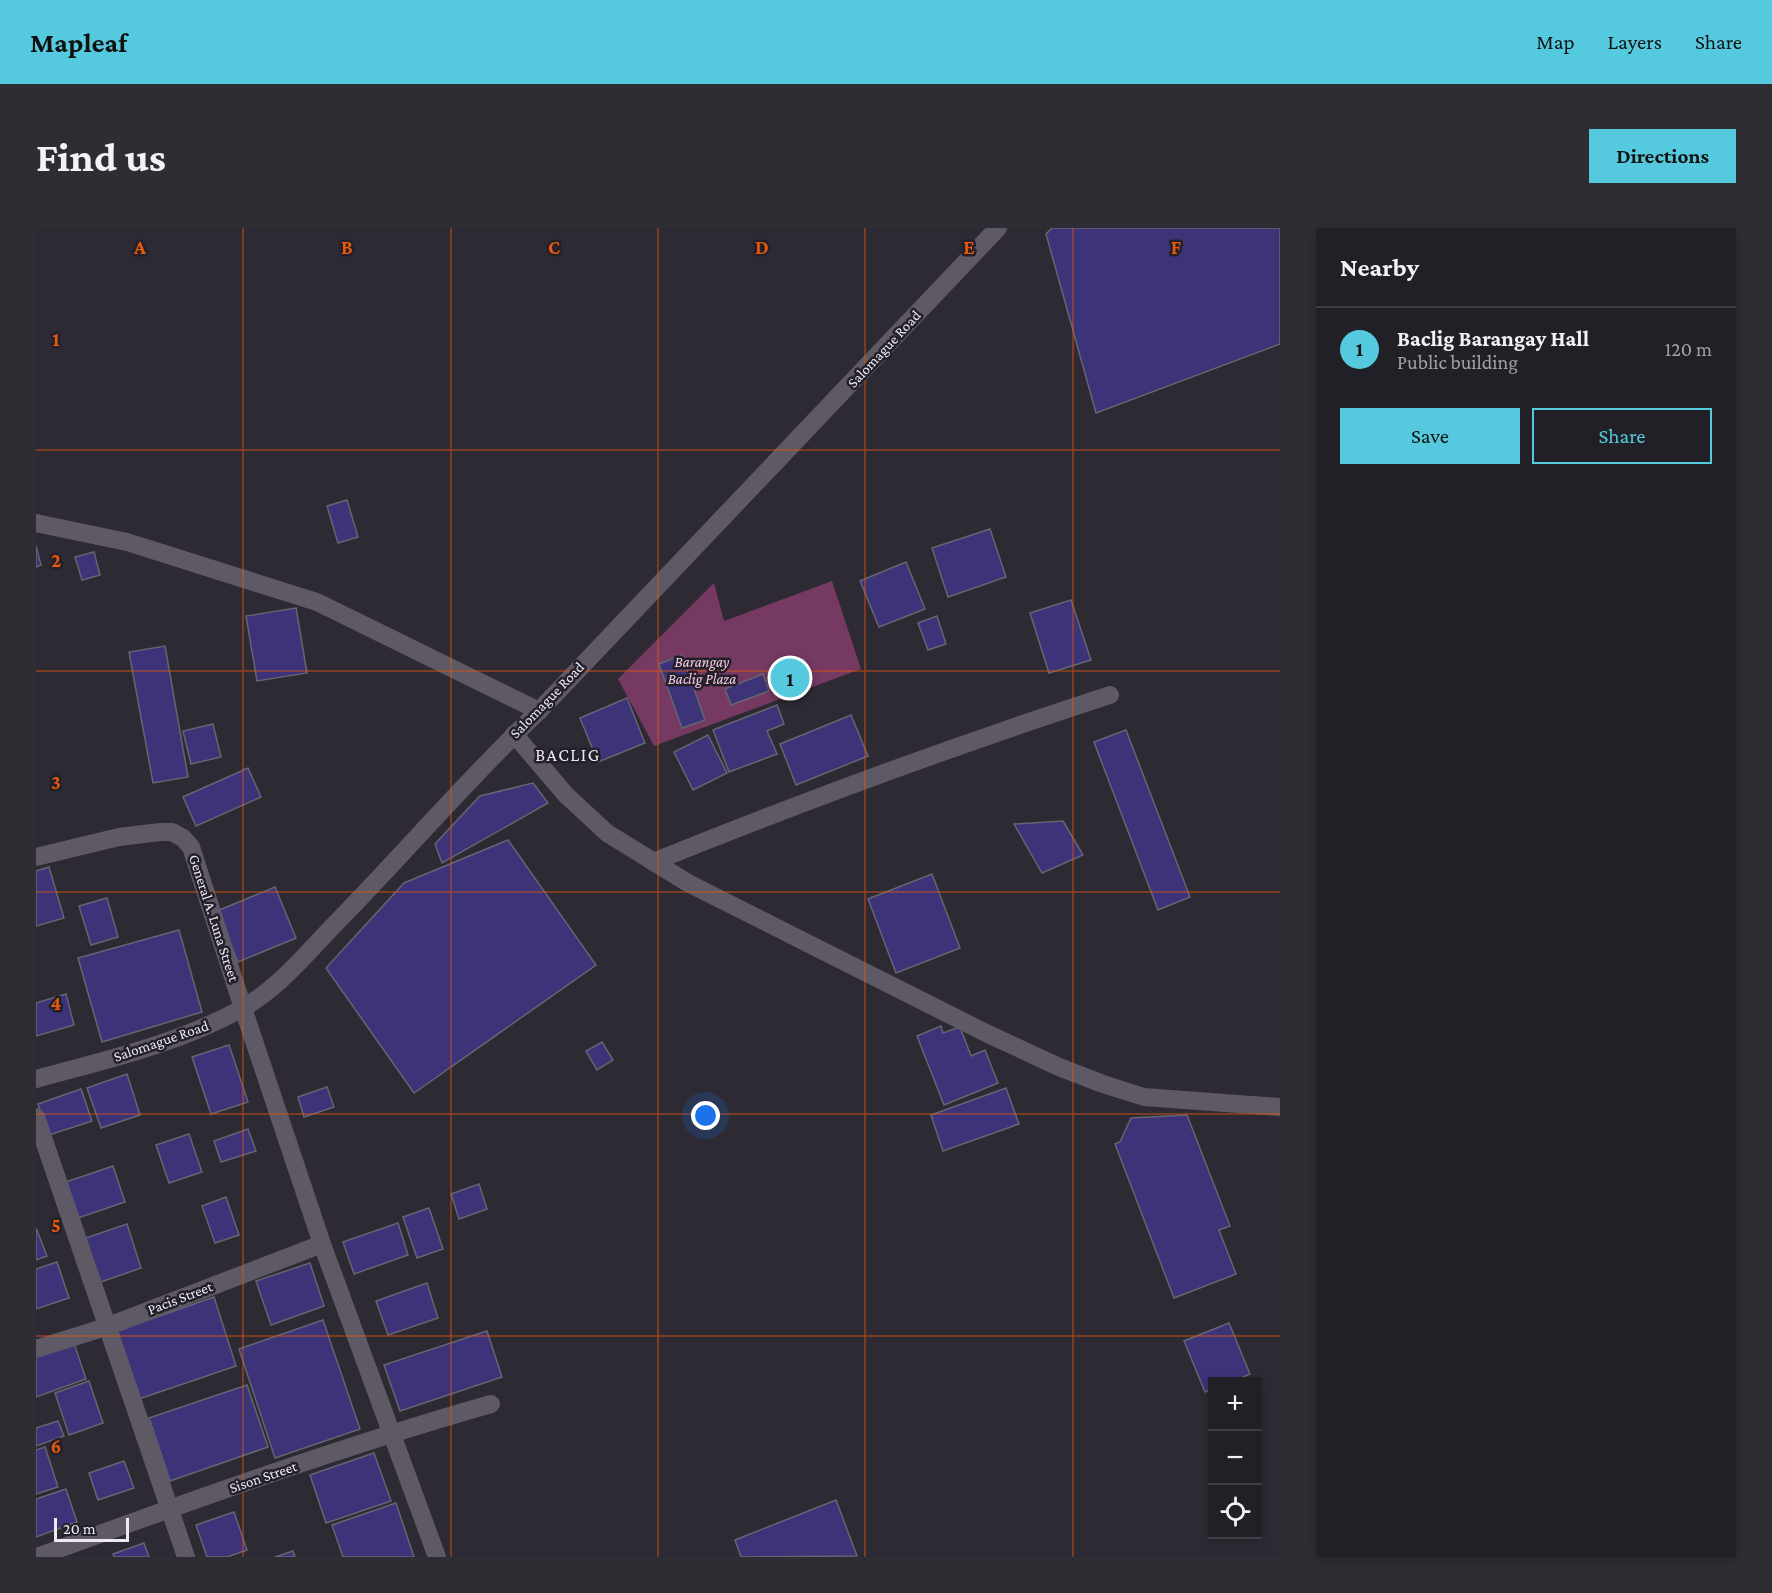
<!DOCTYPE html>
<meta charset="utf-8">
<style>
body{margin:0;font-family:"Crimson Pro",serif;background:#2e2d33;color:#f1f3f6}
.controls{position:absolute;right:18px;bottom:18px;display:grid;overflow:hidden;border-radius:0px;box-shadow:0 3px 9px #0003}
.controls button{width:54px;height:54px;display:grid;place-items:center;padding:0;border:0;border-bottom:2px solid #3f3e44;background:#222027;color:#f1f3f6;font:30px sans-serif}
.scale{position:absolute;left:18px;bottom:15px;width:75px;box-sizing:border-box;padding-left:6px;border:3px solid #ece9f0;border-top:0;font-size:16px;line-height:21px;white-space:nowrap;color:#ece9f0;-webkit-text-stroke:4px #24202a;paint-order:stroke}
.you{position:absolute;left:670px;top:888px;width:21px;height:21px;margin:-15px;border:4px solid #fff;border-radius:50%;background:#1a73e8;box-shadow:0 0 0 9px #1a73e833}
.badge{display:grid;place-items:center;width:39px;height:39px;border-radius:50%;background:#55cadf;color:#111;font-size:20px;font-weight:700}
.pin{position:absolute;translate:-50% -50%;border:3px solid #fff;box-shadow:0 2px 6px #0006}
.list{margin:0;padding:0;list-style:none}
h2{display:flex;justify-content:space-between;align-items:center;height:78px;margin:0;padding:0 24px;font-size:26px}
h2 small{font-size:20px;font-weight:400;color:#a2a3a7}
.list li{display:grid;grid-template-columns:39px 1fr auto;gap:18px;align-items:center;box-sizing:border-box;height:84px;padding:0 24px;border-top:2px solid #3f3e44}
.list b{display:block;font-size:22px;white-space:nowrap}
.list p{margin:0;font-size:20px;white-space:nowrap;color:#a2a3a7}
.list em{font-size:20px;font-style:normal;color:#a2a3a7}
.actions{display:flex;gap:12px;padding:18px 24px}
.actions a{flex:1;padding:14px 0;border:2px solid #55cadf;border-radius:0px;text-align:center;font-size:21px;color:#55cadf}
.actions .main{background:#55cadf;color:#111}
.icon{flex:none;width:33px;height:33px;fill:none;stroke:currentColor;stroke-width:2;stroke-linecap:round;stroke-linejoin:round}
.map{position:relative;flex:none;width:1244px;height:1329px;overflow:hidden;border-radius:0px}
header{display:flex;align-items:center;gap:36px;box-sizing:border-box;height:84px;padding:0 30px;background:#55cadf;color:#111}
header strong{font-size:28px}
nav{display:flex;gap:33px;margin-inline-start:auto;font-size:21px}
.intro{display:flex;align-items:center;justify-content:space-between;box-sizing:border-box;height:144px;padding:0 36px}
h1{margin:0;font-size:42px}
.button{padding:15px 27px;border-radius:0px;background:#55cadf;color:#111;font-size:21px;font-weight:700}
main{display:flex;gap:36px;padding:0 36px}
aside{flex:1;background:#222027;border-radius:0px;box-shadow:0 3px 9px #0003}
.map>svg:first-child{display:block}
.green{fill:#763962}
.building{fill:#3d3379;stroke:#656571;stroke-width:1.5}
.lines{fill:none;stroke-linecap:round;stroke-linejoin:round}
.minor{stroke:#5e5964;stroke-width:18}
.grid{fill:none;stroke:#e8590c;stroke-width:1.5;stroke-opacity:0.55}
.labels{text-anchor:middle;dominant-baseline:central;stroke-width:5;stroke-linejoin:round;paint-order:stroke}
.street-label{font-size:15px;fill:#ece9f0;stroke:#24202a}
.park-label{font-size:15px;font-style:italic;fill:#f5cbe5;stroke:#24202a}
.quarter-label{font-size:18px;letter-spacing:1.5px;fill:#ece9f0;stroke:#24202a}
.grid-label{font-size:20px;text-anchor:middle;font-weight:bold;fill:#e8590c;stroke:#24202a;stroke-width:5;stroke-linejoin:round;paint-order:stroke}
</style>
<header>
<strong>Mapleaf</strong>
<nav><a>Map</a><a>Layers</a><a>Share</a></nav>
</header>
<div class="intro"><h1>Find us</h1><a class="button">Directions</a></div>
<main>
<div class="map">
<svg width="1244" height="1329" viewBox="0 0 1244 1329">
<rect width="100%" height="100%" fill="#2e2a34"/>
<polygon class="green" points="796,353 825,441 618,518 582,451 678,355 688,393"/>
<g class="building">
<polygon points="1016,0 1244,0 1244,116 1060,185 1010,6"/>
<polygon points="311,272 322,309 302,315 291,278"/>
<polygon points="954,301 970,349 912,369 896,320"/>
<polygon points="0,318 5,337 0,339"/>
<polygon points="58,324 64,347 46,352 39,329"/>
<polygon points="870,334 889,381 843,399 824,353"/>
<polygon points="1035,372 1055,432 1013,445 994,385"/>
<polygon points="260,380 271,445 221,453 210,388"/>
<polygon points="901,388 910,416 892,422 882,395"/>
<polygon points="129,418 152,549 117,555 93,424"/>
<polygon points="646,427 669,492 646,500 623,436"/>
<polygon points="768,431 776,457 739,468 731,443"/>
<polygon points="727,446 733,463 695,477 689,461"/>
<polygon points="591,470 609,515 562,534 544,490"/>
<polygon points="741,477 748,496 731,503 741,526 693,544 677,502"/>
<polygon points="815,487 832,528 760,557 744,516"/>
<polygon points="177,496 185,529 155,536 147,503"/>
<polygon points="1090,502 1154,669 1122,682 1058,514"/>
<polygon points="672,507 691,545 657,562 638,524"/>
<polygon points="212,540 225,569 160,598 147,569"/>
<polygon points="497,555 512,575 406,635 399,616 444,568"/>
<polygon points="1027,593 1047,627 1006,645 978,596"/>
<polygon points="472,612 560,737 378,865 290,740 368,655"/>
<polygon points="13,639 28,690 0,698 0,643"/>
<polygon points="896,646 924,720 860,745 832,671"/>
<polygon points="239,659 260,710 202,734 181,683"/>
<polygon points="71,670 82,709 55,717 43,678"/>
<polygon points="143,702 166,784 66,814 42,730"/>
<polygon points="30,766 38,797 0,808 0,775"/>
<polygon points="905,798 907,805 924,799 935,828 949,822 962,855 908,877 881,808"/>
<polygon points="566,814 577,832 561,842 550,823"/>
<polygon points="193,817 212,874 175,886 156,829"/>
<polygon points="91,846 104,887 65,900 51,860"/>
<polygon points="291,859 298,879 268,889 262,869"/>
<polygon points="970,860 983,896 907,923 895,887"/>
<polygon points="45,861 56,893 13,907 2,876"/>
<polygon points="1151,887 1194,998 1183,1002 1200,1046 1138,1070 1079,916 1084,914 1095,890"/>
<polygon points="212,901 220,923 185,934 178,913"/>
<polygon points="153,906 166,944 133,955 120,917"/>
<polygon points="77,938 89,974 36,992 24,956"/>
<polygon points="443,956 451,981 423,991 415,966"/>
<polygon points="190,969 203,1007 179,1015 166,978"/>
<polygon points="393,980 407,1021 381,1030 367,989"/>
<polygon points="362,995 372,1027 318,1046 307,1014"/>
<polygon points="91,996 105,1040 59,1056 44,1012"/>
<polygon points="0,1000 11,1028 0,1032"/>
<polygon points="21,1034 33,1070 0,1081 0,1041"/>
<polygon points="274,1035 288,1078 235,1097 220,1053"/>
<polygon points="391,1055 402,1090 352,1107 340,1073"/>
<polygon points="178,1069 200,1138 100,1172 78,1104"/>
<polygon points="287,1092 324,1201 239,1230 203,1121"/>
<polygon points="1193,1095 1214,1146 1195,1154 1176,1154 1176,1161 1169,1164 1148,1113"/>
<polygon points="451,1103 466,1149 364,1183 348,1137"/>
<polygon points="38,1115 50,1151 0,1169 0,1128"/>
<polygon points="53,1153 67,1195 33,1207 19,1165"/>
<polygon points="211,1157 232,1219 134,1253 113,1190"/>
<polygon points="22,1193 28,1208 0,1218 0,1200"/>
<polygon points="9,1219 22,1259 0,1266 0,1222"/>
<polygon points="338,1225 355,1273 290,1295 274,1247"/>
<polygon points="88,1233 98,1260 62,1272 53,1245"/>
<polygon points="30,1261 41,1294 0,1309 0,1271"/>
<polygon points="800,1272 821,1328 705,1329 699,1312"/>
<polygon points="360,1275 378,1329 307,1329 296,1297"/>
<polygon points="198,1284 211,1322 191,1329 171,1329 160,1297"/>
<polygon points="108,1315 113,1329 78,1329 77,1326"/>
<polygon points="257,1323 259,1329 239,1329"/>
</g>
<g class="lines">
<g class="minor">
<polyline points="0,295 91,314 281,374 503,483"/>
<polyline points="478,506 530,567 571,605 652,655 952,806 1023,839 1067,856 1108,869 1244,879"/>
<polyline points="0,629 83,609 124,604 136,604 147,610 155,619 207,780 286,1016 401,1329"/>
<path d="M617,634C768,573 920,517 1074,467"/>
<path d="M0,851C69,832 142,816 205,781C242,761 270,726 299,696C368,626 432,550 503,483L962,0"/>
<polyline points="0,889 150,1329"/>
<polyline points="0,1121 70,1099 286,1016"/>
<path d="M1,1329C151,1274 301,1220 455,1176"/>
</g>
</g>
<path class="grid" d="M207,0V1329M415,0V1329M622,0V1329M829,0V1329M1037,0V1329M0,222H1244M0,443H1244M0,664H1244M0,886H1244M0,1108H1244"/>
<g class="labels">
<g class="street-label">
<text transform="translate(848 121) rotate(-47)">Salomague Road</text>
<text transform="translate(511 472) rotate(-46)">Salomague Road</text>
<text transform="translate(178 690) rotate(72)">General A. Luna Street</text>
<text transform="translate(125 813) rotate(-19)">Salomague Road</text>
<text transform="translate(144 1070) rotate(-21)">Pacis Street</text>
<text transform="translate(227 1249) rotate(-19)">Sison Street</text>
</g>
<g class="park-label">
<text x="666" y="434">Barangay<tspan x="666" dy="17">Baclig Plaza</tspan></text>
</g>
<g class="quarter-label">
<text x="532" y="527">BACLIG</text>
</g>
</g>
<g class="grid-label">
<text x="104" y="26">A</text>
<text x="311" y="26">B</text>
<text x="518" y="26">C</text>
<text x="726" y="26">D</text>
<text x="933" y="26">E</text>
<text x="1140" y="26">F</text>
<text x="20" y="118">1</text>
<text x="20" y="339">2</text>
<text x="20" y="561">3</text>
<text x="20" y="782">4</text>
<text x="20" y="1004">5</text>
<text x="20" y="1225">6</text>
</g>
</svg>
<div class="controls">
<button>+</button>
<button>−</button>
<button><svg class="icon" aria-label="locate" viewBox="0 0 24 24"><circle cx="12" cy="12" r="6"/><path d="M12 2v4M12 18v4M2 12h4M18 12h4"/></svg></button>
</div>
<div class="scale">20 m</div>
<div class="you"></div>
<div class="pin badge" style="left:754px;top:450px">1</div>
</div>
<aside>
<h2>Nearby<small></small></h2>
<ul class="list">
<li><span class="badge">1</span><div><b>Baclig Barangay Hall</b><p>Public building</p></div><em>120 m</em></li>
</ul>
<div class="actions"><a class="main">Save</a><a>Share</a></div>
</aside>
</main>
